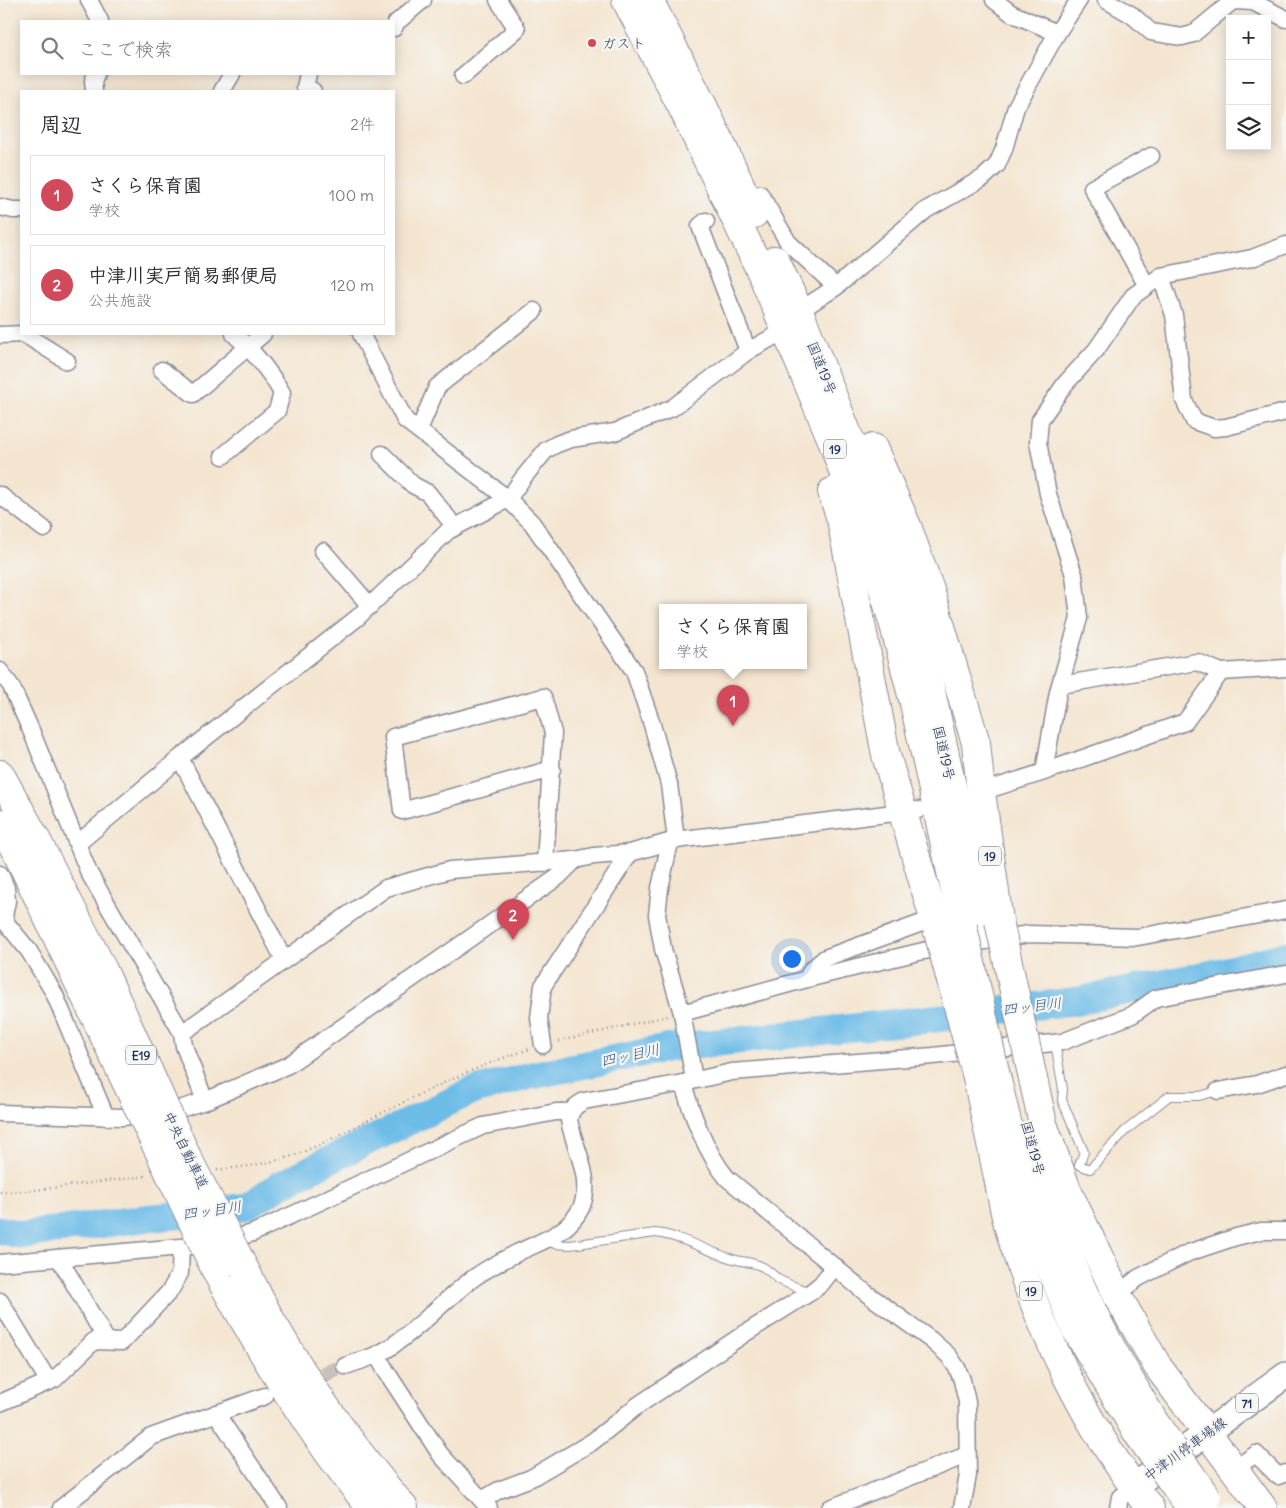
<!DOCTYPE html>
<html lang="ja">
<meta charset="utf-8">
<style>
body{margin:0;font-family:Delius,"Klee One",sans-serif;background:#f7f7f7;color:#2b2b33}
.controls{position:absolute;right:15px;top:15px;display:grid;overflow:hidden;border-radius:0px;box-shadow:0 2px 12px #0003}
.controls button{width:45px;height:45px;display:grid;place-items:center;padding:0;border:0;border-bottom:1px solid #e1e1e2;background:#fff;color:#2b2b33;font:25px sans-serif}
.you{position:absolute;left:791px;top:958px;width:18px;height:18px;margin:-12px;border:4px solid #fff;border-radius:50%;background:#1a73e8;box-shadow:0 0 0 8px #1a73e833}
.badge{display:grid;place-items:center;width:32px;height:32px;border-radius:50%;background:#d1495b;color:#fff;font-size:16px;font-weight:700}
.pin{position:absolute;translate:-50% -41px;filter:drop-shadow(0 1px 2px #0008)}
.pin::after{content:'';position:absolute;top:26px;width:18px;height:15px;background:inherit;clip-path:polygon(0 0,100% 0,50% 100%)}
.popup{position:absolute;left:659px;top:604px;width:148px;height:65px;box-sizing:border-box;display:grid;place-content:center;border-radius:0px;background:#fff;filter:drop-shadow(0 1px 4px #0005);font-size:16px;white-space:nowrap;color:#7c7c81}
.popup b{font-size:19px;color:#2b2b33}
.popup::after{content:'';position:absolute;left:50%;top:100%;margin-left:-10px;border:10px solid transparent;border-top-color:#fff}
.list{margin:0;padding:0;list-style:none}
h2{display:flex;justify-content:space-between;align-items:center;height:65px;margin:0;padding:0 20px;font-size:21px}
h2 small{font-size:16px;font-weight:400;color:#7c7c81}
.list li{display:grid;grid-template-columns:32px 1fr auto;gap:15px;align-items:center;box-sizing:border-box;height:80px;margin:0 10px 10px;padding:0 10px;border:1px solid #e1e1e2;border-radius:0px}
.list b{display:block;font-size:19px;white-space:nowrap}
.list p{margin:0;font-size:16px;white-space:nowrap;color:#7c7c81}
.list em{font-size:16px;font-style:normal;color:#7c7c81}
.icon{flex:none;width:28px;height:28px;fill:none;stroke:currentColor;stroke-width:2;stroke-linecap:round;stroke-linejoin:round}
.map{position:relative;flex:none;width:1286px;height:1508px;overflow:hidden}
.search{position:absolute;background:#fff;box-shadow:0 2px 12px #0003;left:20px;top:20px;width:375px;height:55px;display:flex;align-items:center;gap:12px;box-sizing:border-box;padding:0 18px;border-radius:0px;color:#7c7c81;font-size:19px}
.panel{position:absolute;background:#fff;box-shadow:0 2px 12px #0003;left:20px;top:90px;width:375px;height:245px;border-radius:0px}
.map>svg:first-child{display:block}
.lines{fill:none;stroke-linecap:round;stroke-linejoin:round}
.river{stroke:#6dbce8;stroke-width:28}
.street-tunnel{stroke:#c9c1b9;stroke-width:16;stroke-dasharray:16 8;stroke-linecap:butt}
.lane-casing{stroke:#888a97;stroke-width:10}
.street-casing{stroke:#888a97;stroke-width:19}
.primary-casing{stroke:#888a97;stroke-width:28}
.highway-casing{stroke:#888a97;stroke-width:30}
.path{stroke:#888a97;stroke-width:2.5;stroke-dasharray:1 4;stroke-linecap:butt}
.lane{stroke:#fff;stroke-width:8}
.street{stroke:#fff;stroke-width:16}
.primary{stroke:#fff;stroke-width:25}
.highway{stroke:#fff;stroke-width:28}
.highway-bridge-casing{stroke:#888a97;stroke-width:30;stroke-linecap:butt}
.highway-bridge{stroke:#fff;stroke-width:28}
.poi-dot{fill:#d1495b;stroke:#f6f6f2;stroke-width:2}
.labels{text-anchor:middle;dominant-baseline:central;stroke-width:4.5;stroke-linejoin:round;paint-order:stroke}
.shield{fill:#f6f6f2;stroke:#5d6b8a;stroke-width:1}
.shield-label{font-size:12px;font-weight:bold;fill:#1b2f5e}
.poi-label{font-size:14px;fill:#1b2f5e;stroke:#f6f6f2;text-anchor:start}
.street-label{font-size:14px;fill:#1b2f5e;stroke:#f6f6f2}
.water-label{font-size:15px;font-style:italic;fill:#345987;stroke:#f6f6f2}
</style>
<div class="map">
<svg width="1286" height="1508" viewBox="0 0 1286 1508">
<rect width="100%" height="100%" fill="#f6f6f2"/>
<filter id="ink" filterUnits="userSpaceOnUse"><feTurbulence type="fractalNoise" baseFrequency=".02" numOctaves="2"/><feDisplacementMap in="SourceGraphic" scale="10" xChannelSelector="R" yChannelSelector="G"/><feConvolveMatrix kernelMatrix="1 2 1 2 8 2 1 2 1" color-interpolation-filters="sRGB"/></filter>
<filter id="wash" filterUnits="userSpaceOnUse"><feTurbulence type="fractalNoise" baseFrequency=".0096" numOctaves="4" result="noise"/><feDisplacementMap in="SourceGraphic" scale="20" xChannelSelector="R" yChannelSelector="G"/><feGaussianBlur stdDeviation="1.12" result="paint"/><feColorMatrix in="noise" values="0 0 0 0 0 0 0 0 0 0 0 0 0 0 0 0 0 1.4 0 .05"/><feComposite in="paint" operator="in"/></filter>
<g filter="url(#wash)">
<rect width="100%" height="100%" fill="#f4e5d0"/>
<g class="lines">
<polyline class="river" points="0,1230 22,1235 148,1218 204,1213 247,1206 278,1186 325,1162 470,1092 529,1076 668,1048 931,1019 1076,1001 1220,972 1286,955"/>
</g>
</g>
<g filter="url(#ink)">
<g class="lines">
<polyline class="street-tunnel" points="300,1383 345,1366"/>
<g class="lane-casing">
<g id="lane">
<polyline points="1055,1043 1063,1089 1062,1100 1084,1152 1079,1165 1090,1169 1125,1131 1169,1096 1199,1096 1218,1091"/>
<path d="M548,1239L550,1242L555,1244L570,1245L655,1233C682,1236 706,1251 733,1259C743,1262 753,1262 763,1267C768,1270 773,1275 778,1279C788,1285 800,1288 811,1292"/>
</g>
</g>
<g class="street-casing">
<g id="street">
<polyline points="89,0 100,21"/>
<polyline points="994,0 1011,13 1057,33"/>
<polyline points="1106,0 1132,15 1151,32 1182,37 1193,34 1234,0"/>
<polyline points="1233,1 1253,2 1286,19"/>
<polyline points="394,28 396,23 423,0"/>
<polyline points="308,74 305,87 313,91"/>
<polyline points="463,76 517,29 498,0"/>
<polyline points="94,91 93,81 96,74"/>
<polyline points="222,91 232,74"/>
<polyline points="760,194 788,242 836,287"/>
<polyline points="0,207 13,210 21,210"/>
<polyline points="706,221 700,226 748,351"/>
<polyline points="1161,276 1174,315 1184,400 1194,421 1214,428 1226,427 1286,412"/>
<polyline points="1147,286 1092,188 1151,156"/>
<polyline points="799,311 836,287 926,210 983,178 997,165 1004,149 1016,107 1057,33 1079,0"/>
<polyline points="361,334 405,420 508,499 532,523 634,671 651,721 669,784 676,840"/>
<polyline points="0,335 24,334 67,361"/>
<polyline points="162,370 193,394 263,334"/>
<polyline points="419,430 437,387 534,311"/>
<polyline points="382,454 413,485 428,493 455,527"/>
<path d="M223,456L277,411L282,393C269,370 253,351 234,334"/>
<polyline points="0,495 44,529"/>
<polyline points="323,551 370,606"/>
<polyline points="0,671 11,686 30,728 89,873 182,1033 184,1046 205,1101"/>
<polyline points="1060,685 1197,662 1221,672"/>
<polyline points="180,758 284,960"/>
<polyline points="1044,772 1058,692 1079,618 1074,575 1048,494 1038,442 1040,420 1065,384 1096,350 1133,296 1161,276 1252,258 1286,245"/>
<polyline points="974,796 981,792 1044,772 1185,722 1221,672 1286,668"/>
<polyline points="670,842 660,888 657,915 663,949 682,1013 694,1079"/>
<polyline points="77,844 180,758 357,618 448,531 508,499 523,478 546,450 557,444 571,439 615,432 672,408 748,351 773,337"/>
<polyline points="545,863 553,733 543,697 393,737 402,811 552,769"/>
<polyline points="0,874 6,888 7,901 4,916 7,924 29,951 54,993 106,1117"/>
<polyline points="807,979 811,970 825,958 933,919"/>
<polyline points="682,1013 807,979 923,951 1029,934 1138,937 1286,910"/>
<polyline points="182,1033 386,888 450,870 575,860"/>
<polyline points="543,1045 539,1018 543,986 630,853"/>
<path d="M683,1083C691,1113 707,1154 727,1178L866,1293L931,1340L949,1356L957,1368L962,1380L967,1402L968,1475L962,1508"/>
<polyline points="1218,1091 1257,1084 1286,1074"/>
<polyline points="0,1113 122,1117 170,1112 205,1101 288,1065 558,877 575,860 594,856 630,853 676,840 918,810"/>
<polyline points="59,1258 107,1341"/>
<polyline points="0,1263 181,1247 220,1242 253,1233 483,1126 556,1112 570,1112"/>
<polyline points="1117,1295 1138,1278 1188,1253 1236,1237 1261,1231 1286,1231"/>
<polyline points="0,1301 49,1382"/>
<polyline points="377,1355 386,1371 440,1454 489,1508"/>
<path d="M345,1366C363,1360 381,1355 396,1343C424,1324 447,1297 475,1277C488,1268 503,1260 517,1253C541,1241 568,1234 581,1208C594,1179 574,1148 569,1120C571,1109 575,1106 584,1101L683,1083L732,1072L933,1056L1062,1042L1132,1015L1156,998L1286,974"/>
<polyline points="0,1403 55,1379 94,1341 122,1342 170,1291 180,1273 181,1247"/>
<polyline points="216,1413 279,1508"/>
<polyline points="1234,1469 1256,1454 1278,1476 1286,1473"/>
<polyline points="482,1500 499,1490 531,1478 592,1442 637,1406 744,1334 811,1292 821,1284 835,1266"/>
<polyline points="61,1508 151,1437 265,1396"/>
<polyline points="830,1508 967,1455"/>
<polyline points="1118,1508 1120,1497 1133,1487"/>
</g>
</g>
<g class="primary-casing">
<polyline id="primary" points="1133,1487 1286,1375"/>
</g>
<g class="highway-casing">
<g id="highway">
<polyline points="626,0 683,109 762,274 832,440 871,549 894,625 914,703 963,927"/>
<polyline points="649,0 703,106 754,214"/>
<polyline points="775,260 799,311 881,518 922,651 983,926"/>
<polyline points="873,448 907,526 930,590 976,743 981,792 999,921"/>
<polyline points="832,492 841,519 886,755 938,932"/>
<polyline points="0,774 37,841"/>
<polyline points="0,823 18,855"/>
<polyline points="1030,1065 1043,1124 1067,1190 1117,1295 1158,1367 1263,1508"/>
<polyline points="996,1076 1026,1201 1049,1263 1075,1328 1138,1434"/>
<path d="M977,1077C984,1111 991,1144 998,1177C1001,1193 1004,1210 1008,1225C1037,1326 1085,1426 1150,1508"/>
<path d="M1028,1141C1048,1207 1072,1273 1104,1334C1119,1363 1137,1392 1153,1420"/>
<path d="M245,1270C255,1289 264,1309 275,1327C312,1391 356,1452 404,1508"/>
<path d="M217,1273C263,1355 311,1436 371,1508"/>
</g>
</g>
<g class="path">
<polyline points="559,1041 668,1016"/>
<path d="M217,1170C243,1167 268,1164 292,1156C320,1146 346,1131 372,1118C423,1093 475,1066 530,1049"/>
<polyline points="0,1192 27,1191 147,1176"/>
</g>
<use href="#lane" class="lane"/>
<use href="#street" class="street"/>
<use href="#primary" class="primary"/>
<use href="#highway" class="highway"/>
<g class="highway-bridge-casing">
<g id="highway-bridge">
<polyline points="37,841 103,970 187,1157 245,1270"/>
<polyline points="18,855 217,1273"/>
<polyline points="999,921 1030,1065"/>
<polyline points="963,927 996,1076"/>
<polyline points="938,932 977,1077"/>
<polyline points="1153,1420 1207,1498"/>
<polyline points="1138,1434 1190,1507"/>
</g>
</g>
<use href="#highway-bridge" class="highway-bridge"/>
</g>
</g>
<circle class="poi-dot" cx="592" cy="43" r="5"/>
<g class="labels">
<g class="shield">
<rect x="824" y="439.5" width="22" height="19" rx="4"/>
<rect x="979" y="846.5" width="22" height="19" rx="4"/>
<rect x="126" y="1045.5" width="30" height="19" rx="4"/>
<rect x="1020" y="1281.5" width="22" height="19" rx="4"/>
<rect x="1236" y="1393.5" width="22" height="19" rx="4"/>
</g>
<g class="shield-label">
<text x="835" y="449">19</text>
<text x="990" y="856">19</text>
<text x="141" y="1055">E19</text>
<text x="1031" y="1291">19</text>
<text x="1247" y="1403">71</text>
</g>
<g class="poi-label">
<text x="602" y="43">ガスト</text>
</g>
<g class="street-label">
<text transform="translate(822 368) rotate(68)">国道19号</text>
<text transform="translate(944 753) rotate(77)">国道19号</text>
<text transform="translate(1033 1148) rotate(75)">国道19号</text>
<text transform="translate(186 1150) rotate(64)">中央自動車道</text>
<text transform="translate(1185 1449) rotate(-36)">中津川停車場線</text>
</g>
<g class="water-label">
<text transform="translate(1032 1006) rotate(-7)">四ッ目川</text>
<text transform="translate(630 1055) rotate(-12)">四ッ目川</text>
<text transform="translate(212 1210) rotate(-8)">四ッ目川</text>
</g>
</g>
</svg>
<div class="controls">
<button>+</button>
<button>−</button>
<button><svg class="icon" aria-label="layers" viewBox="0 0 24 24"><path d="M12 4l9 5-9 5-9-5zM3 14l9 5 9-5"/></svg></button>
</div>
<div class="you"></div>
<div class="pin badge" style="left:733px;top:726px">1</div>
<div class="popup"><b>さくら保育園</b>学校</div>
<div class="pin badge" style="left:513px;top:940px">2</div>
<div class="search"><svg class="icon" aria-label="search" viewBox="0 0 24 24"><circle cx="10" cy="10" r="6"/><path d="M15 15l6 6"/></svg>ここで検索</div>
<section class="panel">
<h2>周辺<small>2件</small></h2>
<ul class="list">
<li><span class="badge">1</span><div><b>さくら保育園</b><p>学校</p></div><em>100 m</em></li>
<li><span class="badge">2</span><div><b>中津川実戸簡易郵便局</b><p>公共施設</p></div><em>120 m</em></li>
</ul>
</section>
</div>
